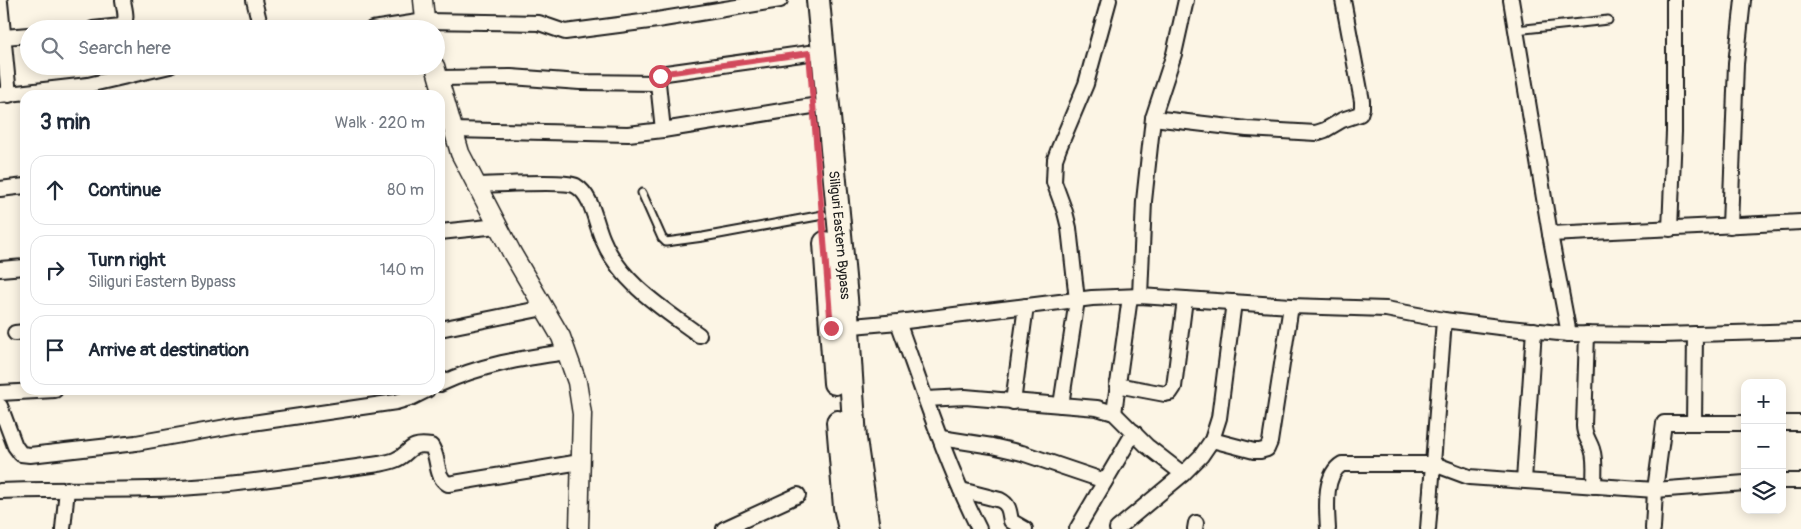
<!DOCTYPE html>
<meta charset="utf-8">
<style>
body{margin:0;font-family:Pangolin,sans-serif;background:#f6f6f7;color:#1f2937}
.controls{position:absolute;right:15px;bottom:15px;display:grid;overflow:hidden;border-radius:10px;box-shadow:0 2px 12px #0003}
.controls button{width:45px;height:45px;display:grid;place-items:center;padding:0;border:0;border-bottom:1px solid #e0e1e3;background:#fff;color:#1f2937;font:25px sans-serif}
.stop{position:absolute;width:15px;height:15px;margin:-11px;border:4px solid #d1495b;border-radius:50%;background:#fff}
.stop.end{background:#d1495b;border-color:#fff;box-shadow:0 1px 5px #0008}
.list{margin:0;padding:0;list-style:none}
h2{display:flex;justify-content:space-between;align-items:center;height:65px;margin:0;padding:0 20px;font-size:21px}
h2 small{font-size:16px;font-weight:400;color:#747a83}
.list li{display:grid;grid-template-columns:32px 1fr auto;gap:15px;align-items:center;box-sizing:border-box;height:70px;margin:0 10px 10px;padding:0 10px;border:1px solid #e0e1e3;border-radius:15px}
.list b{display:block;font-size:19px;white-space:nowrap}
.list p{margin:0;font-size:16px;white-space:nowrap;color:#747a83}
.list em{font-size:16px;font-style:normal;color:#747a83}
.icon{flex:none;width:28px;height:28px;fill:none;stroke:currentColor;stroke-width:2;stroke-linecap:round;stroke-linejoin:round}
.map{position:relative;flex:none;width:1801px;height:529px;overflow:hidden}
.search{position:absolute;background:#fff;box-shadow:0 2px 12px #0003;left:20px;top:20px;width:425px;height:55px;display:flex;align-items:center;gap:12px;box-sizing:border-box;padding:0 18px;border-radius:28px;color:#747a83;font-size:19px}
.panel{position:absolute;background:#fff;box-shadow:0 2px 12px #0003;left:20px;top:90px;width:425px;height:305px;border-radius:15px}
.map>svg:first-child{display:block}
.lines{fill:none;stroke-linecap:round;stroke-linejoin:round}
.service-casing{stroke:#1c1c1c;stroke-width:11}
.minor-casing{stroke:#1c1c1c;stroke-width:18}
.tertiary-casing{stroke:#1c1c1c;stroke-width:21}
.primary-casing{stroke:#1c1c1c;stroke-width:26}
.service{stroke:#fcf5e5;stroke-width:7}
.minor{stroke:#fcf5e5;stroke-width:14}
.tertiary{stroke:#fcf5e5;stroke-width:18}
.primary{stroke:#fcf5e5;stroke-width:22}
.route{stroke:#d1495b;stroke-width:6}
.labels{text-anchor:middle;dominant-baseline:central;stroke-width:4;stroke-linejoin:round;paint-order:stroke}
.street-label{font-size:14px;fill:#1c1c1c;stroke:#fcf5e5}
</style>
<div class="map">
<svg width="1801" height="529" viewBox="0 0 1801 529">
<rect width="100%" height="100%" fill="#fcf5e5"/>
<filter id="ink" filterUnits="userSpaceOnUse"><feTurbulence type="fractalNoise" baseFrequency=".02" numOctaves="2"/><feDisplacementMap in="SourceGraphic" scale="10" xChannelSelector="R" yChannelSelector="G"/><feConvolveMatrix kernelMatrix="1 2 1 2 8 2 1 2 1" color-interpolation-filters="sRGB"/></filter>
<g filter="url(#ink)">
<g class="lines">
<g class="service-casing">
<g id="service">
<polyline points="1516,30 1608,20"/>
<polyline points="642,193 662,238 666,242 703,237 823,215"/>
</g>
</g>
<g class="minor-casing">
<g id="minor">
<polyline points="254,0 261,29"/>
<polyline points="1511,0 1550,234 1569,334"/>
<polyline points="0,2 9,95"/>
<path d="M93,29L121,26C129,20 124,9 123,0"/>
<polyline points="372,29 425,21 539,23 565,32 657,20 780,0"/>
<polyline points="4,37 29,35"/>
<polyline points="438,78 511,77 580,82 658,83"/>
<polyline points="0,95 88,85 170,66"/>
<polyline points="1153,118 1247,129 1316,133 1325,130 1342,120 1360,114 1362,108 1362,101 1343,0"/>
<polyline points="453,130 628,134 663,130 812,106"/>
<polyline points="663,130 658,83 660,76 666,73 809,53"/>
<path d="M477,185C494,185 565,180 576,186C593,196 595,223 603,240C621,283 662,308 699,335"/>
<polyline points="0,189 25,186"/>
<polyline points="1730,226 1736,64 1743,0"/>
<polyline points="1670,229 1674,132 1674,0"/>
<polyline points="440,232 498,226"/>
<polyline points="1550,234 1801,222"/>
<polyline points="0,269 25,267"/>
<polyline points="1140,296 1144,201 1153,118 1174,54 1186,0"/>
<path d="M898,322C923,391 946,463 979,529"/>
<polyline points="841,327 898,322 1092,298 1140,296 1291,306 1386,309 1444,320 1499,327 1569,334 1661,335 1801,331"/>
<polyline points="440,329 544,308"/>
<polyline points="15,333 25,332"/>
<path d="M1587,334L1584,426C1584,435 1589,440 1592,449C1596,460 1594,474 1594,486"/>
<path d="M440,384C480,365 523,358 566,352"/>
<polyline points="1117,385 1165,394 1170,393 1174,387 1185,299"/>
<polyline points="0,393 55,390"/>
<polyline points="926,399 965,397 1097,408 1114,413 1147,446 1183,474"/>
<polyline points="1013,402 1026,306"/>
<polyline points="1061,405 1077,300 1069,228 1065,212 1054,182 1055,159 1059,148 1086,84 1109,0"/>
<polyline points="0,406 15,446 21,454 30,455 136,443 232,426 396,402 413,397 427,390"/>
<polyline points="1114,413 1130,297"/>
<polyline points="1694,423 1695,334"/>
<polyline points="1782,423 1801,423"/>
<polyline points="941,438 992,446 1022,453 1105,481"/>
<polyline points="1212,440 1254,451 1260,451 1267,449 1270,442 1291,306"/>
<polyline points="1524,480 1534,330"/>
<polyline points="1782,481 1801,481"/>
<path d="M961,490L1000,500C1010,505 1009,512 1011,521L1025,529"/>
<path d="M0,491C65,488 129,492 194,487C256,483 317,472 379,464C384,463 390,462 395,460C411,454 407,442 431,446C440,458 434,476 448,484L580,462"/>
<polyline points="63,529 67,489"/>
<polyline points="724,529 798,495"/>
<polyline points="1077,529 1134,432"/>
<polyline points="1117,529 1183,474 1201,456 1212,440 1219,418 1234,302"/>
<polyline points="1195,529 1196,523"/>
<path d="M1328,529C1327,510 1323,475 1342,464H1434L1469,477L1655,490L1745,483"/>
<polyline points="1428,529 1444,320"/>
<polyline points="1653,529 1655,490 1664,423 1745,423"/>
</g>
</g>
<g class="tertiary-casing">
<g id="tertiary">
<polyline points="423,0 426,29"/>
<polyline points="435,66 460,153 512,253 561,337 577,382 582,414 579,529"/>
</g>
</g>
<g class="primary-casing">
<g id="primary">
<path id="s1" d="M818,0L846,298L855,439L868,529"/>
<polyline points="825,243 835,383"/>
<polyline points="838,422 845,507 850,529"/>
</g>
</g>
<use href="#service" class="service"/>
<use href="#minor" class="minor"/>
<use href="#tertiary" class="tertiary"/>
<use href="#primary" class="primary"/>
</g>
</g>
<g class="lines" filter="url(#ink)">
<polyline class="route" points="660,76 666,73 809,53 831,328"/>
</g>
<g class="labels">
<g class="street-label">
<text stroke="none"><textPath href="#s1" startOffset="236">Siliguri Eastern Bypass</textPath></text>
</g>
</g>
</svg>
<div class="controls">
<button>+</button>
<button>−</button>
<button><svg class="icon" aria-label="layers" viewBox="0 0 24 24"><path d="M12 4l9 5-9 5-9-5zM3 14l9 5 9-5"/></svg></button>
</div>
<div class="stop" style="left:660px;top:76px"></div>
<div class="stop end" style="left:831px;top:328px"></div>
<div class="search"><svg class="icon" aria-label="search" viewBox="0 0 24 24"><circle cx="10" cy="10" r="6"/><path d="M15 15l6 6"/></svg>Search here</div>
<section class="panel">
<h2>3 min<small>Walk · 220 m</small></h2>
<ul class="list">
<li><svg class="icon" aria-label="ahead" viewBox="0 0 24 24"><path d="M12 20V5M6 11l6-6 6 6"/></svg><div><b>Continue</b></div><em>80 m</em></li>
<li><svg class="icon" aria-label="right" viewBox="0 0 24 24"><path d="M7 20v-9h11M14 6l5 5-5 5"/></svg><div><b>Turn right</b><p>Siliguri Eastern Bypass</p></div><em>140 m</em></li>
<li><svg class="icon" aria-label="arrive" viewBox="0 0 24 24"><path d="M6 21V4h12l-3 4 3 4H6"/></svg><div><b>Arrive at destination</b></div></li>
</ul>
</section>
</div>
